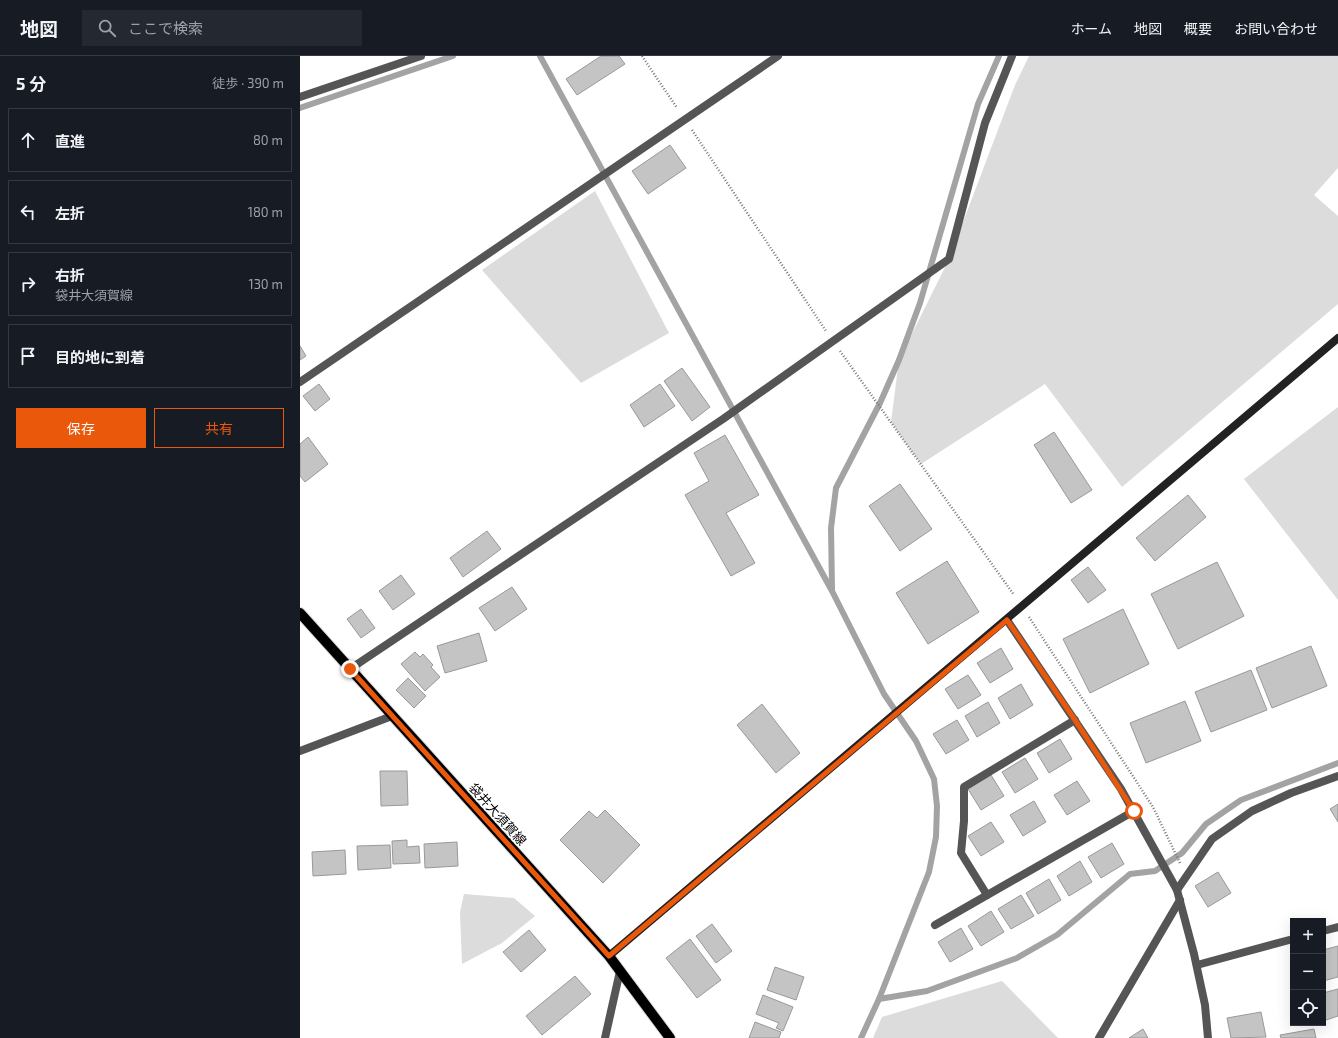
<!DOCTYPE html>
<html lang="ja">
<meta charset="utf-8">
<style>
body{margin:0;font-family:"Exo 2","Noto Sans JP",sans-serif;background:#242831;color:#f1f3f6}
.controls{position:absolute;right:12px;bottom:12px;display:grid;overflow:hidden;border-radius:0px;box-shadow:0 4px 16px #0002}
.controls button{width:36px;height:36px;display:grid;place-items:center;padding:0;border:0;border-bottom:1px solid #363941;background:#171b24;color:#f1f3f6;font:20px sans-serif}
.stop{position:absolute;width:12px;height:12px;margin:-9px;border:3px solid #ea580c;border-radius:50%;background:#fff}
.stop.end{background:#ea580c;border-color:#fff;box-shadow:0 1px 4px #0008}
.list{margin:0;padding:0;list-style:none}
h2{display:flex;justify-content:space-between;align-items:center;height:52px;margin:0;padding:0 16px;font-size:17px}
h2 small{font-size:13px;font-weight:400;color:#9ea1a6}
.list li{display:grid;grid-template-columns:26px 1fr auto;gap:12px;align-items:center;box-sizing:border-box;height:64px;margin:0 8px 8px;padding:0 8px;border:1px solid #363941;border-radius:0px}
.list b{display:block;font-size:15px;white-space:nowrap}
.list p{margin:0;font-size:13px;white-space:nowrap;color:#9ea1a6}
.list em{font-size:13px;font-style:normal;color:#9ea1a6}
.actions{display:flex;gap:8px;padding:12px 16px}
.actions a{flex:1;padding:9px 0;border:1px solid #ea580c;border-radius:0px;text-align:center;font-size:14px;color:#ea580c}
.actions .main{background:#ea580c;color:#fff}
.icon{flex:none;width:22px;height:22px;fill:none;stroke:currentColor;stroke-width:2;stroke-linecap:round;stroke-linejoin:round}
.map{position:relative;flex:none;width:1038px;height:982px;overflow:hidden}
header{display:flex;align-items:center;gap:24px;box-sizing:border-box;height:56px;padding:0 20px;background:#171b24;border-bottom:1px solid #363941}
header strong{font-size:19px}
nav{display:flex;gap:22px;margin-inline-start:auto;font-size:14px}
.search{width:280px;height:36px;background:#242831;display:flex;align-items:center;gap:10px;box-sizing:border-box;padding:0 14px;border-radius:0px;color:#9ea1a6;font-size:15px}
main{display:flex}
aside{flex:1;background:#171b24}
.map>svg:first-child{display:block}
.green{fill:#dcdcdc}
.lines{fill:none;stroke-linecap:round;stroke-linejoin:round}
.stream{stroke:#a3a3a3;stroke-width:6}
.building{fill:#c4c4c4;stroke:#999}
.primary-casing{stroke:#dbdbdb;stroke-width:12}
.path{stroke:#777;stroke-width:2.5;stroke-dasharray:1 2;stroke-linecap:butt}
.street{stroke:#555;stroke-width:8}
.secondary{stroke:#222;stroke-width:8}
.primary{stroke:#000;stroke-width:10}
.route{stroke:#ea580c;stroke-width:5}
.labels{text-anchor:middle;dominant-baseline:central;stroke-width:3;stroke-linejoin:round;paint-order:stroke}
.street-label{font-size:13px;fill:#000;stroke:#fff}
</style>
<header>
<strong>地図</strong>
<div class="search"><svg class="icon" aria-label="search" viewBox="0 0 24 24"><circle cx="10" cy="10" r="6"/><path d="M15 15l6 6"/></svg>ここで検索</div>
<nav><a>ホーム</a><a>地図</a><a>概要</a><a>お問い合わせ</a></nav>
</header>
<main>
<aside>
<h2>5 分<small>徒歩 · 390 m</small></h2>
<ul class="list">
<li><svg class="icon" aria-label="ahead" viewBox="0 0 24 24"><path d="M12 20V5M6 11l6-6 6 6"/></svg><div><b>直進</b></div><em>80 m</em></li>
<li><svg class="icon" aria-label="left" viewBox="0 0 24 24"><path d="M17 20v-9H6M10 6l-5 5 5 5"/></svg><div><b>左折</b></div><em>180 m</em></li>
<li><svg class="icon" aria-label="right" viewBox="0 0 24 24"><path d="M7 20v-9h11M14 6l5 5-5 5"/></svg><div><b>右折</b><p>袋井大須賀線</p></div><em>130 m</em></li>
<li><svg class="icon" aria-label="arrive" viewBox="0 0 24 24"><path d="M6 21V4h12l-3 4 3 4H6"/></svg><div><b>目的地に到着</b></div></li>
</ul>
<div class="actions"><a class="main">保存</a><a>共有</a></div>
</aside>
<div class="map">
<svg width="1038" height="982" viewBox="0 0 1038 982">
<rect width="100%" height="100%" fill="#fff"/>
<g class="green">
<polygon points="729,0 1038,0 1038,112 1014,139 1038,160 1038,248 822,431 745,328 621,408 591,366 599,304 649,203 715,29"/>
<polygon points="295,135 369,277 281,327 182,214"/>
<polygon points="1038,351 1038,544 944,423"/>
<polygon points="164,838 214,842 235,860 202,887 162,908 160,856"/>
<polygon points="702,925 758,982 573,982 582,961"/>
</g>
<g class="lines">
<g class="stream">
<polyline points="240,0 532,535 584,638 616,685 634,723 637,750 636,781 629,816 579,943 561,982"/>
<polyline points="0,52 153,0"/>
<polyline points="532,533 531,472 536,432 580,347 599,304 620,247 678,48 699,0"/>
<polyline points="579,943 627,935 717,902 757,879 830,818 855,815 882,797 906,768 941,744 1038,707"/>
</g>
</g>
<g class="building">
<polygon points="301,0 319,0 325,8 277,39 266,23"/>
<polygon points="370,89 386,112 348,138 332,115"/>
<polygon points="0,290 6,300 0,304"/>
<polygon points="382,312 410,351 392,365 364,325"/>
<polygon points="19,328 30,343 15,355 3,340"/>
<polygon points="360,328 375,350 344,371 330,349"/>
<polygon points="754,376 792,434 771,447 734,389"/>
<polygon points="425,379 459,439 426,457 455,507 431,520 385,439 409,425 394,397"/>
<polygon points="8,381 28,408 5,426 0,420 0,388"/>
<polygon points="600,428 632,473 600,495 569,450"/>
<polygon points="888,439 906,461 855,505 836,482"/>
<polygon points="187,475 201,493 163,521 150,502"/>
<polygon points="647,505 679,556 628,588 596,537"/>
<polygon points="917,506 944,560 878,593 851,538"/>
<polygon points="788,511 806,534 788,547 771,524"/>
<polygon points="101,519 115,538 93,554 79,535"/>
<polygon points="212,531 227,553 195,575 179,552"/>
<polygon points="61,553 75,572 61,582 47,563"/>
<polygon points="823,553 849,608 790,637 763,583"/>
<polygon points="179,577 187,605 145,617 137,590"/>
<polygon points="1011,590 1027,630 972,652 956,612"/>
<polygon points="701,592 713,613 690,627 677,607"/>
<polygon points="115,596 120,601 123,598 133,609 131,611 140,621 125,635 101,608"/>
<polygon points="951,614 967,654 911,676 895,636"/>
<polygon points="668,619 681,639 658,653 645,633"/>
<polygon points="108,622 126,640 114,652 96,634"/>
<polygon points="721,628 733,649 710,663 698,642"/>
<polygon points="885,645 901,685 846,707 830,667"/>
<polygon points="688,646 700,667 677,681 665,660"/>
<polygon points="462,648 500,697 476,717 437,669"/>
<polygon points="657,664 669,684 646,698 633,678"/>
<polygon points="760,683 772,703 749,717 737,697"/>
<polygon points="725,702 738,723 715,737 702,716"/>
<polygon points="80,715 107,715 108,749 81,750"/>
<polygon points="691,719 704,740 681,754 668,733"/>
<polygon points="777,725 790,745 767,759 754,739"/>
<polygon points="734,745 746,766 723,780 710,759"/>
<polygon points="1038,748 1038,766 1030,753"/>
<polygon points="305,754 340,789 303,827 260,784 289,755 297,762"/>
<polygon points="691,766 704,786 681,800 668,780"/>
<polygon points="107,784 107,791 119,790 120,807 93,808 92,785"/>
<polygon points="157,786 158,810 125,812 124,788"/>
<polygon points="812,787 824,808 801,822 788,801"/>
<polygon points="90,789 91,812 58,814 57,790"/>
<polygon points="45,794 46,818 13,820 12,796"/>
<polygon points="780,805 792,826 769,840 757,820"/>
<polygon points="918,816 931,837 908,851 895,830"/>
<polygon points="749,823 761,844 738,858 726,837"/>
<polygon points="721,839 734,860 711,873 698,853"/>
<polygon points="691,855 704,876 681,890 668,870"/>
<polygon points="412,868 432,895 416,907 396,880"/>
<polygon points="661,872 673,893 650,906 638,886"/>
<polygon points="229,874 246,894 221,916 203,896"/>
<polygon points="390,883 421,924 397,942 366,902"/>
<polygon points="1038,890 1038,921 1023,925 1023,894"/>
<polygon points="475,911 504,921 496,944 467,934"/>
<polygon points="275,920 291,938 242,979 226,960"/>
<polygon points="1038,933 1038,960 1023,965 1023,937"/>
<polygon points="463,939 493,951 483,975 476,972 479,967 456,958"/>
<polygon points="961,956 966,981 931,982 927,962"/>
<polygon points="455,966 481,976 479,982 449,982"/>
<polygon points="843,973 848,982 829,982"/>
<polygon points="1014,973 1016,982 981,982 980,979"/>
</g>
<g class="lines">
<g class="primary-casing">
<polyline id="primary" points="0,557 309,900 370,982"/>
</g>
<g class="path">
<polyline points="342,0 377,52"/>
<polyline points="392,74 526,275"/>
<polyline points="540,295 714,539"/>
<polyline points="729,561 853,751 880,807"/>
</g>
<g class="street">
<polyline points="0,41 121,0"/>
<polyline points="0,326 478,0"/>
<polyline points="707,564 821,733 877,834 894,898 905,949 908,982"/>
<polyline points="50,613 423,363 649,203 685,67 712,0"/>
<polyline points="0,695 92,660"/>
<polyline points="877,834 912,783 952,755 991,737 1038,720"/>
<polyline points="687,839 661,797 664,765 664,731 775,664"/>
<polyline points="635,869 834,755"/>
<polyline points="1023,875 1038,871"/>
<polyline points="897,909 993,883"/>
<polyline points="305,982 320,915"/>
<polyline points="799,982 880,844"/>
</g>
<polyline class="secondary" points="309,900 1038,282"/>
<use href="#primary" class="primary"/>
</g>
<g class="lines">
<polyline class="route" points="50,613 309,900 707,564 775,664 834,755"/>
</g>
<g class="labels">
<g class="street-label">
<text transform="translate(198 758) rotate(48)">袋井大須賀線</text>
</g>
</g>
</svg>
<div class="controls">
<button>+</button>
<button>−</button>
<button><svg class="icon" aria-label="locate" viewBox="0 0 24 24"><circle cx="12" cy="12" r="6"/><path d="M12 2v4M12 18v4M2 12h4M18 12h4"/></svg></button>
</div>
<div class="stop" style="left:834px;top:755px"></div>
<div class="stop end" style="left:50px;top:613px"></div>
</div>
</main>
